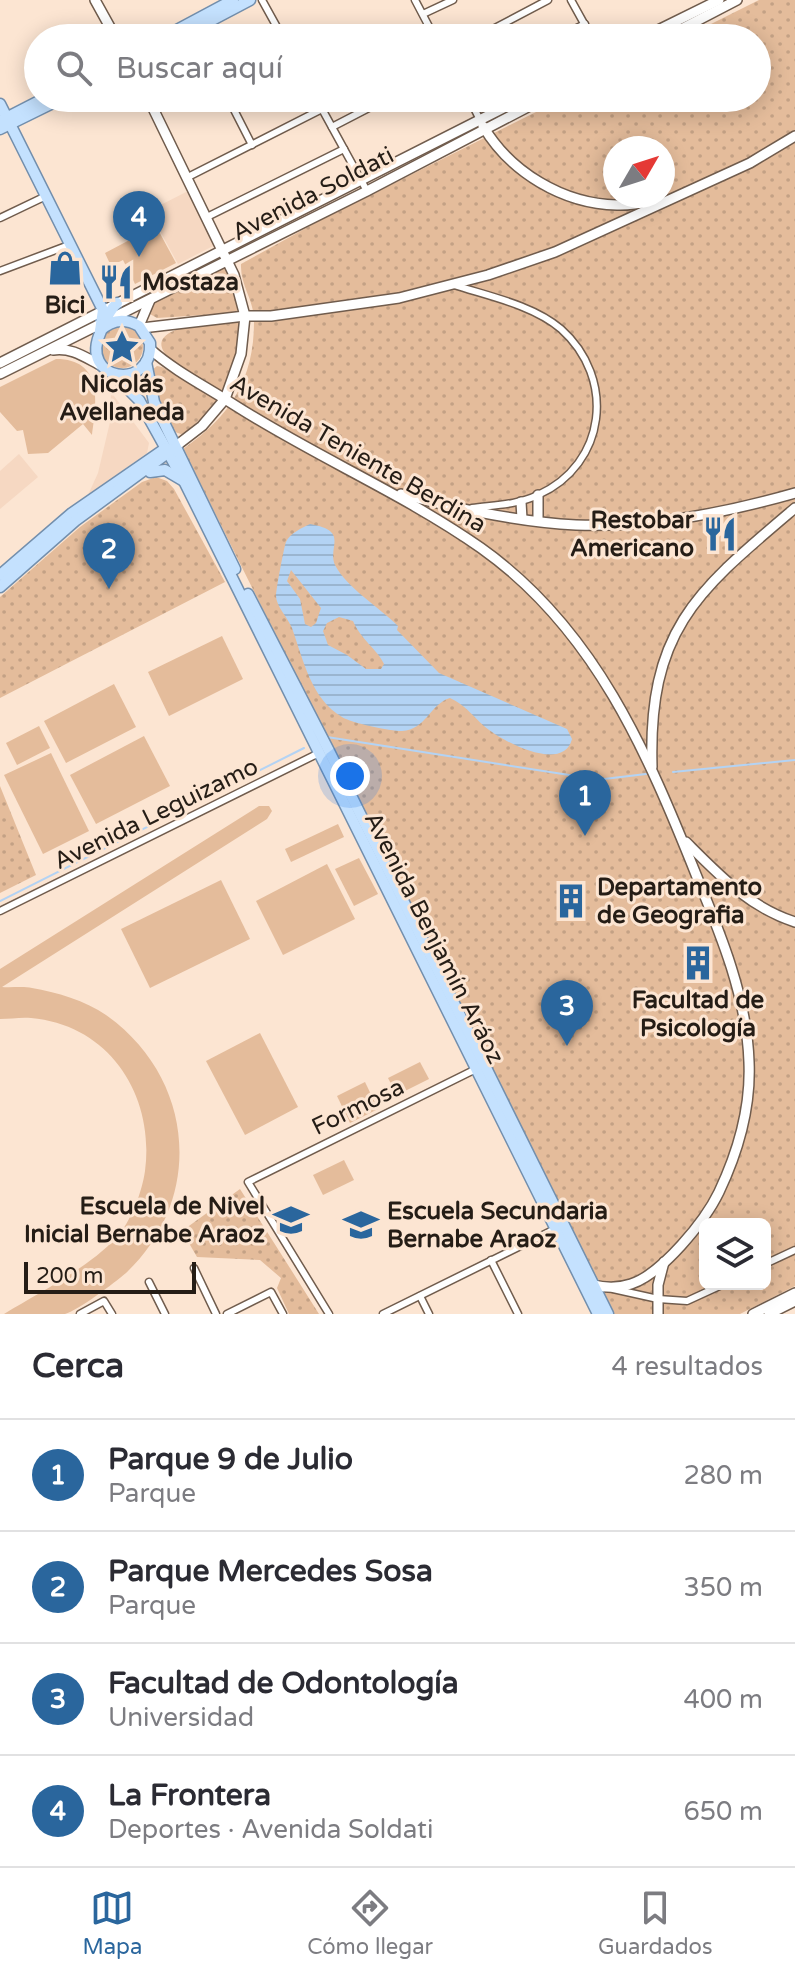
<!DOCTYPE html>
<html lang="es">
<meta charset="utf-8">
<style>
body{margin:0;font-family:"Varela Round",sans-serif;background:#f2f2f3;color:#2b2b33}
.controls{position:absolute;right:24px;bottom:24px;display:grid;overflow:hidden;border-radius:12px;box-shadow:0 4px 20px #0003}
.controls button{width:72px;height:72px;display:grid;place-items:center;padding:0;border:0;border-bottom:2px solid #e1e1e2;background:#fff;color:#2b2b33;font:40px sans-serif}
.compass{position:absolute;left:603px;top:136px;width:72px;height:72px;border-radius:50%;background:#fff;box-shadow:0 4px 20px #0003;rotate:51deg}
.scale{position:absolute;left:24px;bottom:20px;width:172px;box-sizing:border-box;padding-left:8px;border:4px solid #251d16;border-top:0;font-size:22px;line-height:28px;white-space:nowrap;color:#251d16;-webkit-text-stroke:6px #fce5d2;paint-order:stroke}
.you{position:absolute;left:350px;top:776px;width:28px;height:28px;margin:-20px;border:6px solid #fff;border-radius:50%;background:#1a73e8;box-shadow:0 0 0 12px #1a73e833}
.badge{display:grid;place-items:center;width:52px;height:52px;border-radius:50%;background:#2a669d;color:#fff;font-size:26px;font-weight:700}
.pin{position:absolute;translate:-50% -66px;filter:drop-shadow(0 2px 4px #0008)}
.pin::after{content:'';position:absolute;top:42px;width:28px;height:24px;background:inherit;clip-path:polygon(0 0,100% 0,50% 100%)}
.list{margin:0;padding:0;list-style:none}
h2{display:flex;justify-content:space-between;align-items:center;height:104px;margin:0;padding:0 32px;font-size:34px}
h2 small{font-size:26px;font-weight:400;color:#7c7c81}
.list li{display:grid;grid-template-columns:52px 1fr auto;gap:24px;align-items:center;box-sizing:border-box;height:112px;padding:0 32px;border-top:2px solid #e1e1e2}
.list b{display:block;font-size:30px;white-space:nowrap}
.list p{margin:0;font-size:26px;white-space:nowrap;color:#7c7c81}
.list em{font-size:26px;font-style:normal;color:#7c7c81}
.icon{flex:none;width:44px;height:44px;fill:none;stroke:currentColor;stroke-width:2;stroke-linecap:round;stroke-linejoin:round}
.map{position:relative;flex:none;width:795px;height:1314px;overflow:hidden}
.search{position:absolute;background:#fff;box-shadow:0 4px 20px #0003;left:24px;right:24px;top:24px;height:88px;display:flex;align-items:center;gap:20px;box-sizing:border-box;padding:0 28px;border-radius:44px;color:#7c7c81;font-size:30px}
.sheet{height:552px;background:#fff}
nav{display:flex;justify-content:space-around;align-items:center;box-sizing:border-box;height:112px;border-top:2px solid #e1e1e2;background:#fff;font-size:22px;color:#7c7c81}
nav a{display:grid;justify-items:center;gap:4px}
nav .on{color:#2a669d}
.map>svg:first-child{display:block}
.built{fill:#f6d8c2}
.grass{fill:#e4bc9b}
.park{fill:url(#park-dots);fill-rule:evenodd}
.water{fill:url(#water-rules);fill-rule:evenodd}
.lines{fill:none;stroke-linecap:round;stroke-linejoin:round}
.stream{stroke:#b3d3f4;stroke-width:2}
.street-casing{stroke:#705c4d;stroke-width:9}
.secondary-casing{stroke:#705c4d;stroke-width:12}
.primary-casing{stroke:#738fad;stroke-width:13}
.street{stroke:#fff;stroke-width:6}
.secondary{stroke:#fff;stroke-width:9}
.primary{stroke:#c4e1fe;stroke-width:10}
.labels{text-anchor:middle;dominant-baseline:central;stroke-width:6;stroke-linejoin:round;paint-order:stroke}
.street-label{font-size:24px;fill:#251d16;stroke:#fce5d2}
.poi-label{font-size:24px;font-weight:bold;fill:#251d16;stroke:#fce5d2;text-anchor:start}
</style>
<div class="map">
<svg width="795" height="1314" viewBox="0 0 795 1314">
<defs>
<pattern id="park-dots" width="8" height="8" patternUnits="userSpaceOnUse" patternTransform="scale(2)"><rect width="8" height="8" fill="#e4bc9b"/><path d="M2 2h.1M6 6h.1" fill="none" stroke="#c3a185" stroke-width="1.8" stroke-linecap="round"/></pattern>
<pattern id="water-rules" width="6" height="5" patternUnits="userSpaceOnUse" patternTransform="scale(2)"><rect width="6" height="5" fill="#b3d3f4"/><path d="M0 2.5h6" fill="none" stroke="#9ab5d0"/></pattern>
</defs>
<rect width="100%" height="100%" fill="#fce5d2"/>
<g class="built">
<polygon points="188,191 215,245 178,264 149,211"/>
<polygon points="111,392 149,443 147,453 88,495 98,473 110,422"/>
<polygon points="19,454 38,477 0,509 0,471"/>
</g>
<g class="grass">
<polygon points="156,226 176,263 135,284 123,260 111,266 105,253"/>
<path d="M56,359C103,359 97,402 92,435L83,424L48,453L28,454L23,430L17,431L0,412V387Z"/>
<polygon points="222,636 243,679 169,716 148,672"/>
<polygon points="114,684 136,727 66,763 44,721"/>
<polygon points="39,726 50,748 17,765 6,743"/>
<polygon points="144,736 170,786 96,824 70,775"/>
<polygon points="51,753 89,831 43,854 4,775"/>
<path d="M259,806H269L272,811L267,819L2,987C11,988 23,986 32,988C56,992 86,1001 106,1015C195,1078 205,1198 126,1273C114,1283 79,1310 65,1314C50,1314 21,1314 4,1314C40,1292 88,1268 116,1238C131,1222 142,1192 145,1171C155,1096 110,1025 31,1018C21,1017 10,1019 0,1019V969Z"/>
<polygon points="338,824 344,837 291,862 285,849"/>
<polygon points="359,858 378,894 354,906 335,869"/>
<polygon points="327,864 355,919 283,955 256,901"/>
<polygon points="221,880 250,939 150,988 121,929"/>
<polygon points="260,1033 298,1107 245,1135 206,1061"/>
<polygon points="420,1062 429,1079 397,1095 388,1078"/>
<polygon points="365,1082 378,1109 350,1123 337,1096"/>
<polygon points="344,1160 354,1180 323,1195 313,1175"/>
</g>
<g class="park">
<path d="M759,0H795V1286L740,1314H614L183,449C231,416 255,378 254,318C253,299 240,284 241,264L317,222L564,98H757V38H683ZM615,148H663V196H615ZM705,1224H765V1284H705Z"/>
<polygon points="226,266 240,306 235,313 157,318 150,314 149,309 156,300"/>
<path d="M242,320L231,377L222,392C206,381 182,372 168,357C137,323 226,322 242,320Z"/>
<circle cx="122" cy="347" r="21"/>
<polygon points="157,366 162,367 217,399 218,403 185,433 181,434 175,432 157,398 152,370"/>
<polygon points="156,477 167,481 174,489 225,582 0,698 0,597 80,527 142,482"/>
<polygon points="0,786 36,875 0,893"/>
<polygon points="240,1189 319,1314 289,1314 277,1288 281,1278 260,1260 197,1257 182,1231"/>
</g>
<path class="water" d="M310,524C350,531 327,547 335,565C346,587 380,608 398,626L397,630L439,673L567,729L572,739C563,774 501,741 484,726C472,715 465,705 450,698C430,704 426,730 402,731C390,731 351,723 342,717C311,699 303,659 292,628C288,618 276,606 276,596C276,590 284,547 286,542C290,533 302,528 310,524ZM291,570L321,608L316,623L311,627L305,624L300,599L287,581ZM339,617L353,621C361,640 378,650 384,664L381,669H366L347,655L328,645L323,631L327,623Z"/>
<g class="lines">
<g class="stream">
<polyline points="327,737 582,777 604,779 646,774"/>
<polyline points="673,772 795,760"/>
<polyline points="0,901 304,748"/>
</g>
<g class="street-casing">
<g id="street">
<polyline points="262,0 283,38"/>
<polyline points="415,0 435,38"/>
<polyline points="571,0 592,38"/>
<polyline points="423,14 453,0"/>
<polyline points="476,38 548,0"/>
<polyline points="556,38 585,24"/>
<polyline points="228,98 252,145"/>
<polyline points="316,98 367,191"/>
<polyline points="469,98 480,120"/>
<polyline points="332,127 388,98"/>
<polyline points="188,177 322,109"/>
<polyline points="207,217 344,149"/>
<polyline points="0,218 46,196"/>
<polyline points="0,271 69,245"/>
<path d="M454,285C488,296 533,305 561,329C616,378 607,464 538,495C517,505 494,505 472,508"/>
<polyline points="0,911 319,753"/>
<polyline points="491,1260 518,1314"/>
<polyline points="765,1264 795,1250"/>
<polyline points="194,1268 216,1314"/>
<polyline points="149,1282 165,1314"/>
<polyline points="613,1289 658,1299 687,1301 724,1284"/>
<polyline points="420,1296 429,1314"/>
<polyline points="80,1314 104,1301 112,1314"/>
<polyline points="227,1314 271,1292 283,1314"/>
<polyline points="329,1314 248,1182 478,1068"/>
<polyline points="383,1314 555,1229"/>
</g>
</g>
<g class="secondary-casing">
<g id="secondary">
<polyline points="95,0 116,38"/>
<polyline points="642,38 719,0"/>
<polyline points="664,38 737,0"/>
<polyline points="148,98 234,275 245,316 241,354 225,399 202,426 176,446"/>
<path d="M483,126C510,172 563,204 617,205C631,206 646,202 660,199"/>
<polyline points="139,326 150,300"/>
<polyline points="142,328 245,316 271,316 399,298 488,275 555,252 750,163 795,136"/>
<path d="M150,349C176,372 207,387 236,406C316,457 404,494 481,548C595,629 647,752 697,877C721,935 747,998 749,1062C751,1107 738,1152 719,1192C705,1221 662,1274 631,1284C619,1288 606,1288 593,1285"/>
<path d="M53,350C72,347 86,358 102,366"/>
<polyline points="0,363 523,98"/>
<polyline points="0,374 367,191 545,98"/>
<path d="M401,494C458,509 517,522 576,525C650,528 725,513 795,493"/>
<polyline points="521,502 522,519"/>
<polyline points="538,521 538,495"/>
<path d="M652,767C648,629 697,591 795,508"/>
<path d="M686,842C720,876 749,907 795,922"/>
<polyline points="658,1314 658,1285 664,1262"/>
<polyline points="753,1314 795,1293"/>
<polyline points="769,1314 795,1301"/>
</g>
</g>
<g class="primary-casing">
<g id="primary">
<polyline points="162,38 233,0"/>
<polyline points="178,38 250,0"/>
<polyline points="0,104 103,310 100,331"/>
<polyline points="0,121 45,98"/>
<polyline points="0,129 63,98"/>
<path d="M100,331C112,319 125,318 139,326L150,343C153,392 77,382 101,331C106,320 108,312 117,303"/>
<polyline points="146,362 154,402 235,569"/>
<polyline points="113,374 139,400 185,483 598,1314"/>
<polyline points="150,472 165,470 182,480"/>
<polyline points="0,575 72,513 166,448"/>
<polyline points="0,587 75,521 173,449"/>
<polyline points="248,594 328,749 608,1314"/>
</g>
</g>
<use href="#street" class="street"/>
<use href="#secondary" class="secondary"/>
<use href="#primary" class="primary"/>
</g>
<defs>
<g id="shop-bare" transform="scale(2.76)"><path d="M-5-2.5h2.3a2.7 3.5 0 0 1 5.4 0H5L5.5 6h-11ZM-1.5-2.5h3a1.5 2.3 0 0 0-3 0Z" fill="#2a669d" stroke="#fce5d2" stroke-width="2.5" paint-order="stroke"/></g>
<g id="restaurant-bare" transform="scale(2.76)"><path d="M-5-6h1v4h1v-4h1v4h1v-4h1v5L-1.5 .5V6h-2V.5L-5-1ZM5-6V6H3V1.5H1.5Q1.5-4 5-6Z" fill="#2a669d" stroke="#fce5d2" stroke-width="2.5" paint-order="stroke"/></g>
<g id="sight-bare" transform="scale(2.76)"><path d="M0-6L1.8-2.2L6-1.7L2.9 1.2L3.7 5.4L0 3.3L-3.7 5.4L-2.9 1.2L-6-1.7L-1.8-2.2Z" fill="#2a669d" stroke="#fce5d2" stroke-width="2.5" paint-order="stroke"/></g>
<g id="building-bare" transform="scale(2.76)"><path d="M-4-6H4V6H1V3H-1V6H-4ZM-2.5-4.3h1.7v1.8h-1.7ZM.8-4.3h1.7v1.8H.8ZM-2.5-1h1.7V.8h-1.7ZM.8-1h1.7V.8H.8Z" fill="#2a669d" stroke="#fce5d2" stroke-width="2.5" paint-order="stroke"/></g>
<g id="school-bare" transform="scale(2.76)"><path d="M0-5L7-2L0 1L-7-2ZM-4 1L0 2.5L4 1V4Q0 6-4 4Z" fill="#2a669d" stroke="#fce5d2" stroke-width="2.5" paint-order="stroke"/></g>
</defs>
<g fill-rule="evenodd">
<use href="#shop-bare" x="65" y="268"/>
<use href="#restaurant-bare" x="116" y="282"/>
<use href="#sight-bare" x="122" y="347"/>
<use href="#restaurant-bare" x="720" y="534"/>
<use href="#building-bare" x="571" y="901"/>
<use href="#building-bare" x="698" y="963"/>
<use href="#school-bare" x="291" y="1220"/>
<use href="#school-bare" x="361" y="1225"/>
</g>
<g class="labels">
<g class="street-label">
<text transform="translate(313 194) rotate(-27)">Avenida Soldati</text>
<text transform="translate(358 454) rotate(30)">Avenida Teniente Berdina</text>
<text transform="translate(156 814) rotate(-26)">Avenida Leguizamo</text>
<text transform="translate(434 938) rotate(63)">Avenida Benjamín Aráoz</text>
<text transform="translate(358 1107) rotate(-26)">Formosa</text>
</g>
<g class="poi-label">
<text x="142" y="282">Mostaza</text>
<text x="65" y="305" text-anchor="middle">Bici</text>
<text x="122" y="384" text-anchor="middle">Nicolás<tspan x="122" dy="28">Avellaneda</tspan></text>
<text x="694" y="520" text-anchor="end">Restobar<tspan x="694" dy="28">Americano</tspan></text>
<text x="597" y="887">Departamento<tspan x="597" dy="28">de Geografia</tspan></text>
<text x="698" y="1000" text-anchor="middle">Facultad de<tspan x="698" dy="28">Psicología</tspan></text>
<text x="265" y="1206" text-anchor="end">Escuela de Nivel<tspan x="265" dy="28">Inicial Bernabe Araoz</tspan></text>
<text x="387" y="1211">Escuela Secundaria<tspan x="387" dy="28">Bernabe Araoz</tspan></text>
</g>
</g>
</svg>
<div class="controls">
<button><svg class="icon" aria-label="layers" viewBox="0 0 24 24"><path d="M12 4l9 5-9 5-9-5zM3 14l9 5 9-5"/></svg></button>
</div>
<svg class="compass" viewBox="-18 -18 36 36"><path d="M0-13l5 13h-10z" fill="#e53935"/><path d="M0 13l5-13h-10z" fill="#7c7c81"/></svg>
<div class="scale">200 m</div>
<div class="you"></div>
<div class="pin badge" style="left:585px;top:836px">1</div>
<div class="pin badge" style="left:109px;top:589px">2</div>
<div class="pin badge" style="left:567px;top:1046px">3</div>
<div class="pin badge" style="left:139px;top:257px">4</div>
<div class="search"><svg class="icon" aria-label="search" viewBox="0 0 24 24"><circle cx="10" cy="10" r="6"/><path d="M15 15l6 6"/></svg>Buscar aquí</div>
</div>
<section class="sheet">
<h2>Cerca<small>4 resultados</small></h2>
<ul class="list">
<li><span class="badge">1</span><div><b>Parque 9 de Julio</b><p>Parque</p></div><em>280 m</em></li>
<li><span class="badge">2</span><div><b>Parque Mercedes Sosa</b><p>Parque</p></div><em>350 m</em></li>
<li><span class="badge">3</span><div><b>Facultad de Odontología</b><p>Universidad</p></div><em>400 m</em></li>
<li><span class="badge">4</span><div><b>La Frontera</b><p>Deportes · Avenida Soldati</p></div><em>650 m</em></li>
</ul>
</section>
<nav>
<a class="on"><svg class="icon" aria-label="map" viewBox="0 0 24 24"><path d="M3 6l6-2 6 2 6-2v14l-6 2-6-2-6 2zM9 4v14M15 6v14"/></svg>Mapa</a>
<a><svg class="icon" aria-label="directions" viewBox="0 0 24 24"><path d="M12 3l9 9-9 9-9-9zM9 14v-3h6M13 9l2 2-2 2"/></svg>Cómo llegar</a>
<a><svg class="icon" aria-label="saved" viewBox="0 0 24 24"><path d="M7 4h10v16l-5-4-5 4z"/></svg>Guardados</a>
</nav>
